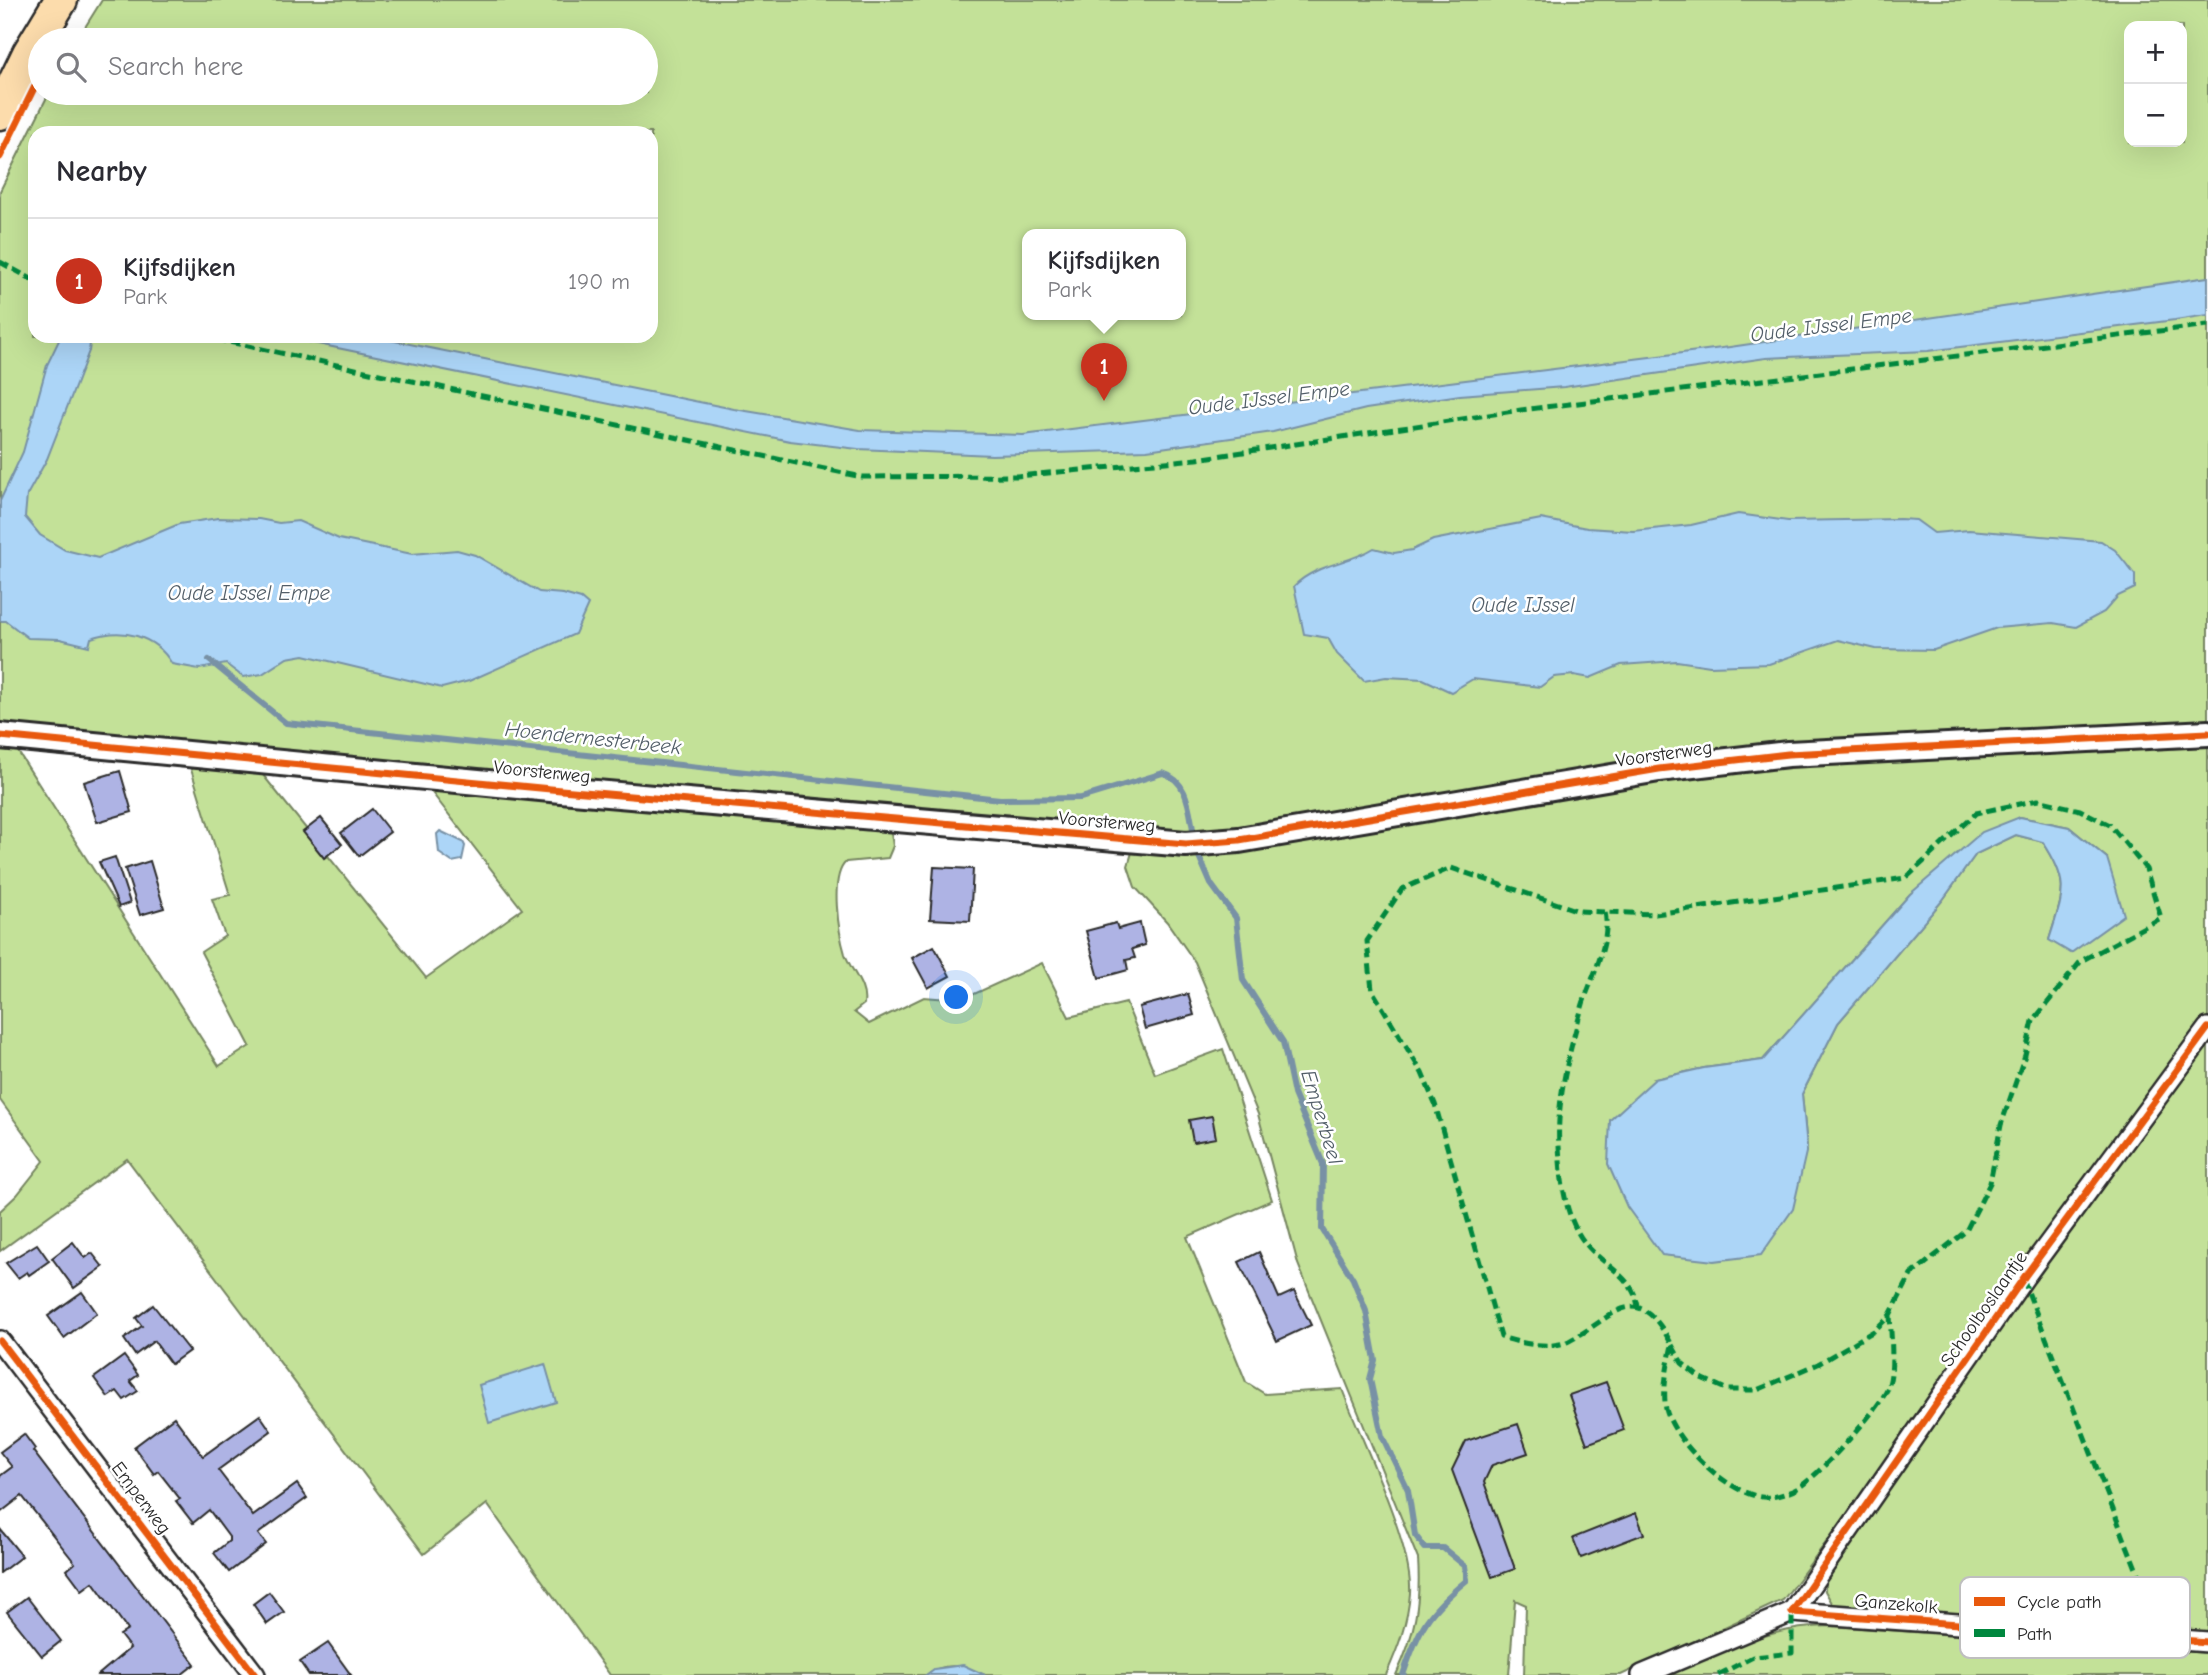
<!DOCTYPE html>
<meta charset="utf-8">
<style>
body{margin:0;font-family:"Comic Neue",sans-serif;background:#f7f7f7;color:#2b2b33}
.controls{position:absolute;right:21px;top:21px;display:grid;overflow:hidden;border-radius:14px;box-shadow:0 7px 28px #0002}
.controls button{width:63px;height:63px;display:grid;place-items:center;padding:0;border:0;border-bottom:2px solid #e1e1e2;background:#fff;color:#2b2b33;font:35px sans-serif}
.you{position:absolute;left:957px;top:998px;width:24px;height:24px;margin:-18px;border:5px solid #fff;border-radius:50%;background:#1a73e8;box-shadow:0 0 0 10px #1a73e833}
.badge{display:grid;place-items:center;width:46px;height:46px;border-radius:50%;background:#c8321e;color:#fff;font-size:23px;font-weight:700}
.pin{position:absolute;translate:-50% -58px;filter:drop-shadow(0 2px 4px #0008)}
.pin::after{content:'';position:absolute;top:37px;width:24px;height:21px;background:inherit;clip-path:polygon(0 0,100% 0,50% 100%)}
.popup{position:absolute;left:1022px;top:229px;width:164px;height:91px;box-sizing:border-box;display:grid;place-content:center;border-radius:14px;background:#fff;filter:drop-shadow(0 2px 5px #0005);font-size:23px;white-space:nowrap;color:#7c7c81}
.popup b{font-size:26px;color:#2b2b33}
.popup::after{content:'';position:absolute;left:50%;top:100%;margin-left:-14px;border:14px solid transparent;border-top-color:#fff}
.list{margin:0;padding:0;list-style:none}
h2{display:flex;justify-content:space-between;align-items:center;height:91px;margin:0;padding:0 28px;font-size:30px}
h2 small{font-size:23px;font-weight:400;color:#7c7c81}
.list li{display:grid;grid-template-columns:46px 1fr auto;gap:21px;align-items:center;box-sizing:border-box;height:126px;padding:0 28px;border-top:2px solid #e1e1e2}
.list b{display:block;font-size:26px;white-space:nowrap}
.list p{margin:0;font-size:23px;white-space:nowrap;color:#7c7c81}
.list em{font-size:23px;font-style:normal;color:#7c7c81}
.icon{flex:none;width:38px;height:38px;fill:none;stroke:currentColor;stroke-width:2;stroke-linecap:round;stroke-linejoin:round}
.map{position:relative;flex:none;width:2208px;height:1675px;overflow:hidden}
.search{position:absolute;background:#fff;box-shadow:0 7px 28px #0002;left:28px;top:28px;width:630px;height:77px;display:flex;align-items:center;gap:18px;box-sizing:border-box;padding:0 24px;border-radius:38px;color:#7c7c81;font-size:26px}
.panel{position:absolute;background:#fff;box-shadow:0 7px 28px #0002;left:28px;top:126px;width:630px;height:217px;border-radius:21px}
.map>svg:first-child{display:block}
.green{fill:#c3e198;stroke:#778662;stroke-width:2;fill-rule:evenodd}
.water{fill:#acd5f7;stroke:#7891a5;stroke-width:2}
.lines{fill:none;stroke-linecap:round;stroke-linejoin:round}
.stream{stroke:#7891a5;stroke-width:6}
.building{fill:#aeb3e4;stroke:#2b2b2b;stroke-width:2}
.minor-casing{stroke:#2b2b2b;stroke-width:24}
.tertiary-casing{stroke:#2b2b2b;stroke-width:30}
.primary-casing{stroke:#2b2b2b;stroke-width:37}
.minor{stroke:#fff;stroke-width:19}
.tertiary{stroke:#fff;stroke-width:24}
.primary{stroke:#fcdcac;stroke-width:32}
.quiet{stroke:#00873e;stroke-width:5;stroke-dasharray:10 5;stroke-linecap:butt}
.cycleway-casing{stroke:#fff;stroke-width:11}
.cycleway{stroke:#e8590c;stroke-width:7}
.labels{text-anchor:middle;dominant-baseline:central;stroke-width:5;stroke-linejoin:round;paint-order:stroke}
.street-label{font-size:19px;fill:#2b2b2b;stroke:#fff}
.water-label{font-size:21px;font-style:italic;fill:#525e68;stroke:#fff}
.key{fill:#fff;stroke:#bfbfbf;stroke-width:2}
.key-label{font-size:19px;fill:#2b2b2b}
</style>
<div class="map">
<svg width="2208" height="1675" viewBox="0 0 2208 1675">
<rect width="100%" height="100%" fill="#fff"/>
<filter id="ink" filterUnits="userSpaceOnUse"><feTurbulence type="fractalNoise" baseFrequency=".0143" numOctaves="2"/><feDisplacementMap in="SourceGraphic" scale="14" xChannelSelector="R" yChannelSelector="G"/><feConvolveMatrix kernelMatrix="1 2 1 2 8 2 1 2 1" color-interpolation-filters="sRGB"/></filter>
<g filter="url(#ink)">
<g class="green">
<path d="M102,0H2208V727L2038,733L1187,836L0,729V191L49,93H646V40H77ZM2129,26H2182V142H2129ZM35,133H651V336H35ZM1027,235H1181V315H1027Z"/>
<path d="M2208,739V1017L1877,1474L1783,1600L1621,1675H1524L1526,1605L1515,1600L1509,1675H1396C1415,1635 1421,1603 1418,1559L1298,1264L1258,1114L1195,962L1167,922L1135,887L1128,866L1133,849L1788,763ZM2020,817L2069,827L2107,858L2049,940C2063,893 2071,884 2043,842L2016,835L1976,854L1942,901L1838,1023L1802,1094L1807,1148L1655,1079L1704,1068L1763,1060L1910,894Z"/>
<path d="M0,746L15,747L219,1066L250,1046L201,952L225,936L212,899L230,895L189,763L259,770L426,978L522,909L426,785L891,832L893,846L888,858L846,862C829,877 839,934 845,954C851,971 867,986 864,1004L854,1012L869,1024L924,997L961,1000L1042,963L1069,1017L1126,1003L1155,1074L1223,1049L1272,1200L1187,1237L1246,1382L1265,1394L1342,1389C1361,1439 1413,1544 1410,1593C1408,1622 1398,1648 1386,1675H985C965,1666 945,1661 926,1675H610L487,1504L424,1554L127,1159L0,1251V1211L17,1195L44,1161L0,1100Z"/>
<polygon points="2208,1037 2208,1636 1835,1608 1825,1591 1825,1575 2027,1282"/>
<path d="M1830,1626L2208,1653V1675H1669C1727,1650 1766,1627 1830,1626Z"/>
</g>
<g class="water">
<polygon points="2208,277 2208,315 2175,320 1928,351 1766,358 1564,387 1460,395 1366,409 1273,432 1147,450 992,455 858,449 790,441 279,336 370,336 734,409 860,430 1023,435 1730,347"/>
<path d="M61,336H91L89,351L47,459L27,495L25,517L40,535L65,550L98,558L179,524L218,518L259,519L279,523L298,521L339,539L412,554L457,550L475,555L539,592L563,594L581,599L588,605L575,634L469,681L442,688L304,655L287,658L262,674L243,677L226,664L199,669L172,664C155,635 122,627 91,638L89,646L60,639L28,638L6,621H0V501L23,452L47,365Z"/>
<path d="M1738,514L1788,521L1900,519L1916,520L1934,533L1969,530L2101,541L2115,550L2135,575V588L2118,596L2104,612L2076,627L2053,623L1997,628L1934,650L1876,649L1838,640L1769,664L1710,666L1677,661L1621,665L1590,678L1574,675L1554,677L1540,687L1473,679L1451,692L1423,679L1386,677L1364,681L1337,654L1328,638L1304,634L1294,586C1317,563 1349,564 1374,548L1394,553L1412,550L1433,540L1541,519L1587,528L1633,531L1691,525Z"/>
<path d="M2020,817L2069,827L2107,858L2124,915L2071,953L2049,940C2063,894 2071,884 2043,842L2016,835L1976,854L1942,901L1838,1023L1802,1094L1807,1148L1793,1209L1761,1255L1714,1261L1662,1255L1627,1207L1608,1164L1610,1120L1655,1079L1704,1068L1763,1060L1910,894L1982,832Z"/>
<polygon points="440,831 463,842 465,846 462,860 452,862 439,853 437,834"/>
<polygon points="545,1364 556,1402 489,1423 479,1385"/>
<polygon points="963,1665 985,1675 926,1675 934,1669"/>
</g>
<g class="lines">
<g class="stream">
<path d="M209,660L286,723L1000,799L1081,798L1163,773C1189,781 1189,811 1194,834"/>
<path d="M1198,854L1211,884L1236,918L1243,980L1283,1042L1294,1094L1323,1164L1322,1229L1353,1279L1366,1311L1375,1360L1370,1379L1382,1436L1408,1490L1415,1535L1425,1548H1443L1465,1566L1467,1580C1428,1612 1419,1627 1403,1675"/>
</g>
</g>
<g class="building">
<polygon points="120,771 132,812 97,822 84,782"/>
<polygon points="372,809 390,832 359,856 341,833"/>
<polygon points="321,818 342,844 324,858 303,832"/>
<polygon points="115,857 130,903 119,907 99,862"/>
<polygon points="150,861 164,908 140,915 125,869"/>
<polygon points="934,867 973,869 970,921 930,919"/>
<polygon points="1116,923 1118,929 1140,923 1145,945 1132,949 1135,958 1126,960 1128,970 1099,978 1086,931"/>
<polygon points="934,946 950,976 928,988 912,958"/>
<polygon points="1188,994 1194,1015 1145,1029 1139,1007"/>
<polygon points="1212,1116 1216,1138 1193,1142 1189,1120"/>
<polygon points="73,1242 85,1258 92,1253 103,1267 74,1288 52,1258"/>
<polygon points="37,1244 49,1261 29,1275 27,1272 18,1278 6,1263"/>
<polygon points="1259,1252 1279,1298 1294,1291 1311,1325 1277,1341 1239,1262"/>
<polygon points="82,1292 97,1313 64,1338 48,1316"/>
<polygon points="153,1305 189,1351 171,1364 154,1341 135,1355 124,1339 142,1326 136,1318"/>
<polygon points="124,1356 138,1375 130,1381 138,1391 124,1400 117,1391 108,1397 94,1378"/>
<polygon points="1606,1382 1624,1430 1587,1444 1569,1395"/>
<polygon points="260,1415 271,1431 218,1470 253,1516 297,1484 307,1498 258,1534 266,1544 229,1572 214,1553 229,1541 229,1537 209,1510 193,1523 176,1501 180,1499 158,1471 154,1474 134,1447 174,1417 203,1456"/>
<polygon points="1518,1424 1528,1453 1492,1465 1484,1482 1515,1569 1492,1577 1452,1470 1466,1441"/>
<polygon points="24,1434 35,1449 33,1451 195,1664 181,1675 98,1675 130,1648 120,1635 128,1630 93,1582 82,1590 67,1570 75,1563 22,1496 0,1513 0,1476 12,1467 0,1452"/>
<polygon points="1636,1513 1644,1534 1581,1558 1573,1538"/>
<polygon points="0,1529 22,1556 0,1573"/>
<polygon points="269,1592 284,1612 267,1624 253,1604"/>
<polygon points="27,1597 61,1641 42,1656 7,1612"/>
<polygon points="328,1643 351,1675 309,1675 300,1662"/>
</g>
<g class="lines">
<g class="minor-casing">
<g id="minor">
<polyline points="0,1341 255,1675"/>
<polyline points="1792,1612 2025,1276 2208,1028"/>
<polyline points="1642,1675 1792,1612 2208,1642"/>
</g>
</g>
<g class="tertiary-casing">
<polyline id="tertiary" points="0,736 561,790 1186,844 1239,840 1659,769 1788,754 2208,733"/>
</g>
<g class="primary-casing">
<polyline id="primary" points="0,113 29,53 61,0"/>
</g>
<use href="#minor" class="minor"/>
<use href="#tertiary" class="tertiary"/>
<use href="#primary" class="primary"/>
<g class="quiet">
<polyline points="0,262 35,281"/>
<polyline points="201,336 862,477 1017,476 1197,459 1521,410 2208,325"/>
<path d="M1605,912C1611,942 1592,976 1583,1004C1570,1048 1556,1101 1559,1146C1561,1179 1564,1216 1585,1243C1603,1266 1634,1276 1638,1307"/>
<polyline points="2023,1279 2164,1640"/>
<path d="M1672,1345L1682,1363L1699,1377L1728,1390H1757L1818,1364L1874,1331L1890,1315L1911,1275L1966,1231L1990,1183L2001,1125L2025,1055L2033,1021L2081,961L2161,918L2146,869L2110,825L2080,810L2038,800L1976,813L1906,878L1655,914L1579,911L1451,868L1402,889L1367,941L1372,990L1422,1073L1435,1104L1501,1337C1519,1343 1551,1350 1569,1341C1616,1316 1636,1277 1672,1345C1668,1364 1662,1389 1666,1409C1674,1442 1734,1502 1771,1497C1779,1496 1795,1491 1801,1486C1821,1473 1877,1411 1887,1390C1895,1373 1891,1335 1890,1315"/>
<polyline points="1718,1675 1753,1657 1792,1653 1792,1612"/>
</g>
<g class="cycleway-casing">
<g id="cycleway">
<polyline points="0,157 40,76"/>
<polyline points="0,736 561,790 1186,844 1239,840 1659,769 1788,754 2208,733"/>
<polyline points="0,1341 255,1675"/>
<polyline points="1792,1612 2025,1276 2208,1028"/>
<polyline points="1792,1612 2208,1642"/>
</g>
</g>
<use href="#cycleway" class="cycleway"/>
</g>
</g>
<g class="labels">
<g class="street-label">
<text transform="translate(1664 754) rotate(-8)">Voorsterweg</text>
<text transform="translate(542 772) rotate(6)">Voorsterweg</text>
<text transform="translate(1107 822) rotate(5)">Voorsterweg</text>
<text transform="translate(1984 1309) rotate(-55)">Schoolboslaantje</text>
<text transform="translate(141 1498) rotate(53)">Emperweg</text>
<text transform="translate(1896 1604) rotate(5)">Ganzekolk</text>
</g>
<g class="water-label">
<text transform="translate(1831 325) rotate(-7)">Oude IJssel Empe</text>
<text transform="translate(1269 398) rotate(-7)">Oude IJssel Empe</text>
<text x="249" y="593">Oude IJssel Empe</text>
<text x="1523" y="605">Oude IJssel</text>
<text transform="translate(593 738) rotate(6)">Hoendernesterbeek</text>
<text transform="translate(1322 1117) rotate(73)">Emperbeel</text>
</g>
</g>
<rect x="1960" y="1577" width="230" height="81" rx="10" class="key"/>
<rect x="1974" y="1597" width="31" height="9" fill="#e8590c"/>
<rect x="1974" y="1629" width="31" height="8" fill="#00873e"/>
<g class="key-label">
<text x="2017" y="1608">Cycle path</text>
<text x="2017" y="1640">Path</text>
</g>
</svg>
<div class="controls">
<button>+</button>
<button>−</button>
</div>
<div class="you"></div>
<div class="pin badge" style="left:1104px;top:401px">1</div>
<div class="popup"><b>Kijfsdijken</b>Park</div>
<div class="search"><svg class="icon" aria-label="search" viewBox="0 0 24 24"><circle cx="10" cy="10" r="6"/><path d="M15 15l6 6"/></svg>Search here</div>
<section class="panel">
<h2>Nearby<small></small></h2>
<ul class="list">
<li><span class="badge">1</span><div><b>Kijfsdijken</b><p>Park</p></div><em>190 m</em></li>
</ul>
</section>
</div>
